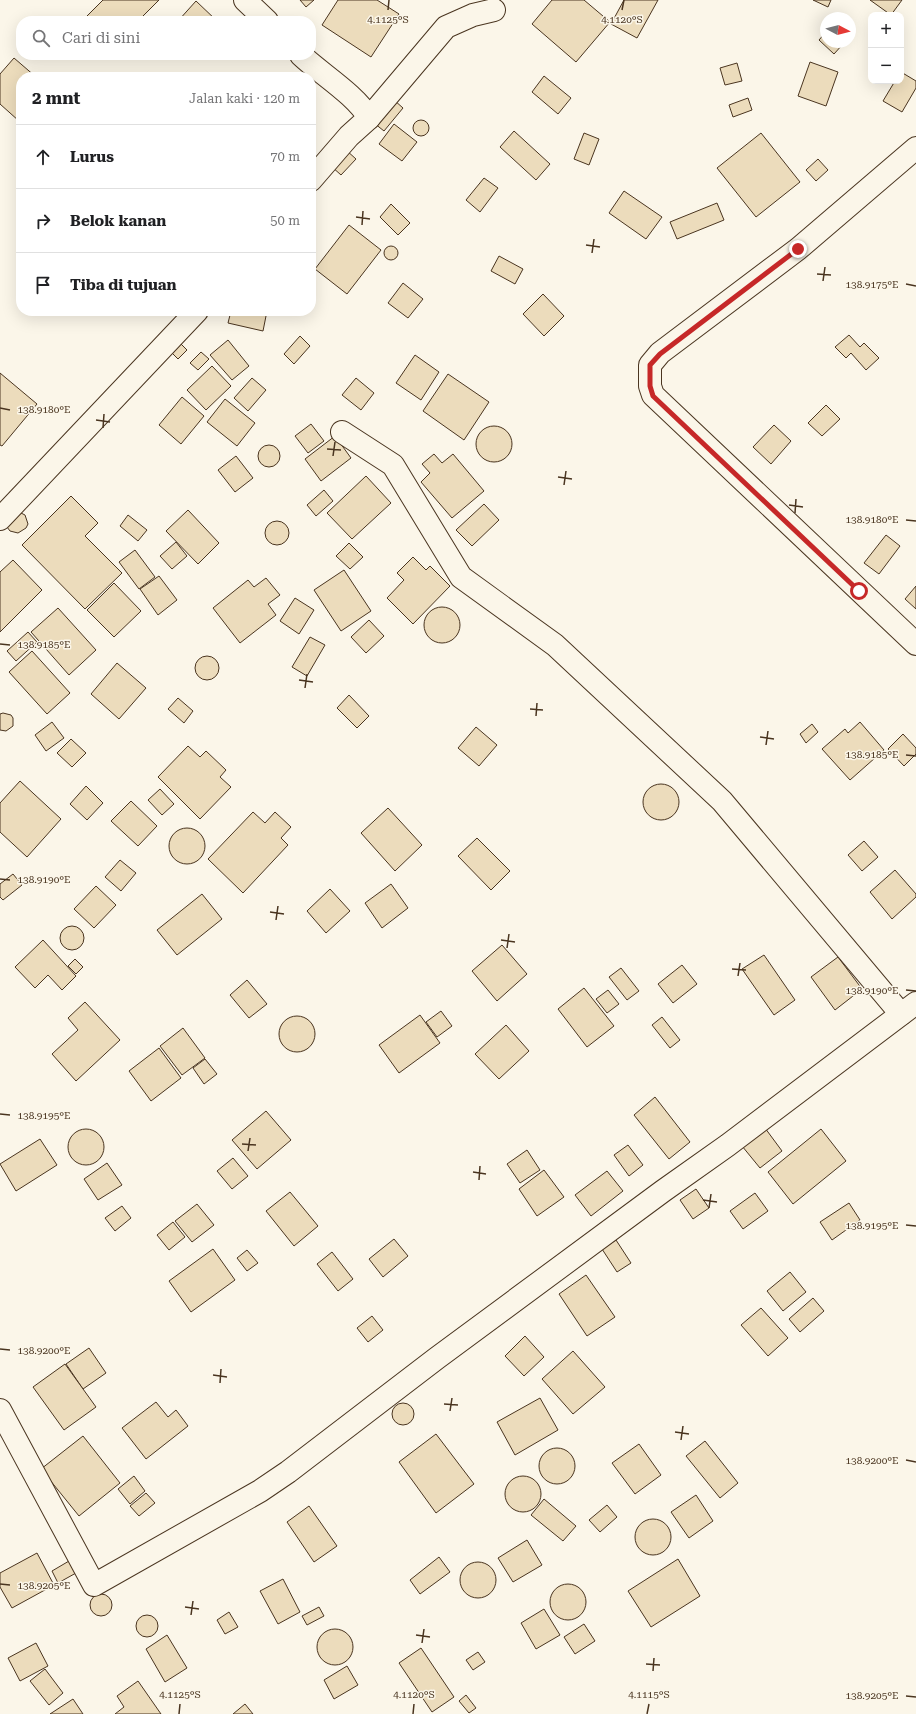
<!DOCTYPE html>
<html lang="id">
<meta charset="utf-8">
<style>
body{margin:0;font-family:"Roboto Serif",serif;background:#f2f2f2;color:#202124}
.controls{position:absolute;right:12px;top:12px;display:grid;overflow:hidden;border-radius:8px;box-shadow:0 4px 16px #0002}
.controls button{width:36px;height:36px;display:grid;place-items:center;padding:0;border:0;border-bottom:1px solid #e0e0e0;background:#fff;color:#202124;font:20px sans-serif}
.compass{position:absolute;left:820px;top:12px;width:36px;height:36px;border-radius:50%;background:#fff;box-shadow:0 4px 16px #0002;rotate:97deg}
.stop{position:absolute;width:12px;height:12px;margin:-9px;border:3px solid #c62828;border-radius:50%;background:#fff}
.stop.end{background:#c62828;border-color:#fff;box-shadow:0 1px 4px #0008}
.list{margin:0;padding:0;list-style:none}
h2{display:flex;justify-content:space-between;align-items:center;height:52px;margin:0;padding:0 16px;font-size:17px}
h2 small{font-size:13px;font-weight:400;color:#757577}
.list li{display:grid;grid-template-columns:26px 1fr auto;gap:12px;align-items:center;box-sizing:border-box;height:64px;padding:0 16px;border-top:1px solid #e0e0e0}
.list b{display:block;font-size:15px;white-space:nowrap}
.list em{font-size:13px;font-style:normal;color:#757577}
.icon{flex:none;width:22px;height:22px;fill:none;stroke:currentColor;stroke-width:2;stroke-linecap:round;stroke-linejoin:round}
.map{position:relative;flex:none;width:916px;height:1714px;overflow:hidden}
.search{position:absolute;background:#fff;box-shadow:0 4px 16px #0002;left:16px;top:16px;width:300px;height:44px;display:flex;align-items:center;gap:10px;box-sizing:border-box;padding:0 14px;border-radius:16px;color:#757577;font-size:15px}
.panel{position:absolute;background:#fff;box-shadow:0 4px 16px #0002;left:16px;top:72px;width:300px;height:244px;border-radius:16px}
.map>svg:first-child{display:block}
.building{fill:#ecdcbc;stroke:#4a3520}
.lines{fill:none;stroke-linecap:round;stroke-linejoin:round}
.minor-casing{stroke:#4a3520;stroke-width:24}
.minor{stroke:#fbf6e9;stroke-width:22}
.route{stroke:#c62828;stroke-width:5}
.ticks{fill:none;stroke:#4a3520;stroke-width:1.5}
.ticks-label{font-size:10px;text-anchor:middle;fill:#4a3520;stroke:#fbf6e9;stroke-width:3;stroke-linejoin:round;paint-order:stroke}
</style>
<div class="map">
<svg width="916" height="1714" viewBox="0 0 916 1714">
<rect width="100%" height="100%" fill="#fbf6e9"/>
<g class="building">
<polygon points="103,0 159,0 138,21 92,21 87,16"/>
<polygon points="300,0 314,0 306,7"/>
<polygon points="338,0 377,0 399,14 371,57 322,25"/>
<polygon points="552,0 584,0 610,22 576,62 532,24"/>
<polygon points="624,0 658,0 637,38 611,24"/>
<polygon points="813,0 831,0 828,7"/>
<polygon points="870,0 902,0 891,15"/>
<polygon points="196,1 217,21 178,21"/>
<polygon points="826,32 826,42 840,42 843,44 834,54 819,40"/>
<polygon points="14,58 36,77 21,77 21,119 19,121 0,104 0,74"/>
<polygon points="810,62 838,72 826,106 798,96"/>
<polygon points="737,63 742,81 725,85 720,68"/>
<polygon points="901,72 916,81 916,88 902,112 883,101 895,81 901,81"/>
<polygon points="544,76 571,98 558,114 532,92"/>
<polygon points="748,98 752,110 733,117 729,105"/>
<polygon points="394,100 403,108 384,131 374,123"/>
<circle cx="421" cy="128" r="8"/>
<polygon points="394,124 417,142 402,161 379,144"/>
<polygon points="514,131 550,164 536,180 500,147"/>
<polygon points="584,133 599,139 589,165 574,159"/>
<polygon points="761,133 800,182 756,217 717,168"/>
<polygon points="346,150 356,159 341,175 331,166"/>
<polygon points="818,159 828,170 816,181 806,170"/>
<polygon points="484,178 498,188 480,212 466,200"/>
<polygon points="624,191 662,217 646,239 609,213"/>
<polygon points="717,203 724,220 677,239 670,222"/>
<polygon points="391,204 410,223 398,235 380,217"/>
<polygon points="349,225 381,250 347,294 315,269"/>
<circle cx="391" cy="253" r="7"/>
<polygon points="499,256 523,269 515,284 491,271"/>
<polygon points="403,283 423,299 408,318 388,303"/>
<polygon points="543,294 564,316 544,336 523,314"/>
<polygon points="231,311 267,311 263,331 228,323"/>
<polygon points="849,335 860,347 864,343 879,358 866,370 851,353 846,358 835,347"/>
<polygon points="300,336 310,346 294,364 284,354"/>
<polygon points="228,340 249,366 232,380 210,355"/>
<polygon points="178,341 187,350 178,359 169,350"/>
<polygon points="201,352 209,359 198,370 190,363"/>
<polygon points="415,355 439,372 421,400 396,383"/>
<polygon points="212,366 231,386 206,410 187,390"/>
<polygon points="0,373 37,404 2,446 0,445"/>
<polygon points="448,374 489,402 464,440 423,411"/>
<polygon points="252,378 266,390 248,411 234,398"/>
<polygon points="356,378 374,393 361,410 342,395"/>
<polygon points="182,397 204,416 181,444 159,425"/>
<polygon points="225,399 255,423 237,446 207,422"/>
<polygon points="826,405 840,419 822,436 808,423"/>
<polygon points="311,424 324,441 308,453 295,436"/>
<polygon points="774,425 791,441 771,464 753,447"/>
<circle cx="494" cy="444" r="18"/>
<polygon points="335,436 351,458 321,481 305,459"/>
<circle cx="269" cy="456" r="11"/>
<polygon points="434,454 442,463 453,454 484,491 452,518 421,482 430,473 422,464"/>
<polygon points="236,456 253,478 235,492 218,470"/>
<polygon points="366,476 391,503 352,539 327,513"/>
<polygon points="324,490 333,501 316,516 307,505"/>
<polygon points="71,496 98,523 85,536 122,573 85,609 22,545"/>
<polygon points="484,504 499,520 472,546 456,530"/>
<polygon points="188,510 219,543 198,564 166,531"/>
<polygon points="17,511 25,515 28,524 26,528 18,533 10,531 7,527"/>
<polygon points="128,515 147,530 138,541 120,526"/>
<circle cx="277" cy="533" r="12"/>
<polygon points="886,535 900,546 879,574 864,563"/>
<polygon points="176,542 187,556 172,569 160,556"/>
<polygon points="349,543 363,557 350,569 336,556"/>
<polygon points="135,550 155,577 139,589 119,562"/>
<polygon points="413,557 426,570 430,566 450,586 413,624 387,598 404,580 397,573"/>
<polygon points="13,560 42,590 0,632 0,572"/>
<polygon points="344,570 371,611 341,631 314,590"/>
<polygon points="159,576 177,600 158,615 140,589"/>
<polygon points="266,578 280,595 268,604 276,615 240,643 213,608 248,580 254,587"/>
<polygon points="114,583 141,611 114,637 87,610"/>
<polygon points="916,586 916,609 905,599"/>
<polygon points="295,598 314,610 299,634 280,621"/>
<circle cx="442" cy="625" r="18"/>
<polygon points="58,608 96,650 69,675 31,632"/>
<polygon points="369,620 384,636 366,653 351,637"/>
<polygon points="28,632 37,642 16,661 7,651"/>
<polygon points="310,637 325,645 307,676 292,667"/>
<polygon points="32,651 70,693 47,714 9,672"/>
<circle cx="207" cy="668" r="12"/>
<polygon points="117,663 146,688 119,719 91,694"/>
<polygon points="349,695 369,716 357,728 337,708"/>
<polygon points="178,698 193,711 184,723 168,709"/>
<polygon points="3,713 11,715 13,718 13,726 6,731 0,730 0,714"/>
<polygon points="52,722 64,738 46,751 35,735"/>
<polygon points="860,722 884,750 850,780 822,749 845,729 848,733"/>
<polygon points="812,724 818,732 806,743 800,734"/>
<polygon points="476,727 497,745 479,766 458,748"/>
<polygon points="903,734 916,748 916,754 904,766 888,749"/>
<polygon points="71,739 86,753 72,767 57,753"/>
<polygon points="188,746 200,757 206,751 226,770 220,777 231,787 200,819 158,777"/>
<polygon points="20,781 61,819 27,857 0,832 0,803"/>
<circle cx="661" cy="802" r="18"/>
<polygon points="86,786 103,803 87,820 70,804"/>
<polygon points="160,789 174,804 162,815 148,800"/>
<polygon points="131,801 157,826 138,846 111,821"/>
<polygon points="388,808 422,845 395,871 361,833"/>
<polygon points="253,812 265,823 275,812 291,827 281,838 288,845 243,893 208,859"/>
<circle cx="187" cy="846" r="18"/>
<polygon points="477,838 510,871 491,890 458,856"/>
<polygon points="864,841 878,857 862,871 848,855"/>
<polygon points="120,860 136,873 121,891 105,877"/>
<polygon points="895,870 916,894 916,897 892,919 870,892"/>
<polygon points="13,874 22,885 3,900 0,897 0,884"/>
<polygon points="391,884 408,908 382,928 365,903"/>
<polygon points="96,886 116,905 94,928 74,909"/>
<polygon points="330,889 350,911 326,933 307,911"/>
<polygon points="202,894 222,919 177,955 157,930"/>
<circle cx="72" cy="938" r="12"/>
<polygon points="43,940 76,976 62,990 48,975 35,988 15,967"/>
<polygon points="502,945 527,974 497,1001 472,971"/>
<polygon points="764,955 795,1000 774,1015 742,969"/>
<polygon points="838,957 862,989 835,1010 811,977"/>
<polygon points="75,959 83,967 76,974 68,966"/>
<polygon points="682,965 697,984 673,1003 658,984"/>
<polygon points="621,968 639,991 627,1000 609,977"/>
<polygon points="247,980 267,1004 249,1018 230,995"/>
<polygon points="584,988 614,1026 587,1047 558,1009"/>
<polygon points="608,990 619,1004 607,1013 596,999"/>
<polygon points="85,1002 120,1040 76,1081 52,1054 78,1030 68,1018"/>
<polygon points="441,1011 452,1026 437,1037 426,1022"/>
<polygon points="420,1015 440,1043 399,1073 379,1045"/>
<circle cx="297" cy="1034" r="18"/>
<polygon points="662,1017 680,1040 670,1048 652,1025"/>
<polygon points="506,1025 529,1051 499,1079 475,1054"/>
<polygon points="183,1028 205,1058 182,1075 160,1046"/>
<polygon points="159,1048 181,1078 151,1101 129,1071"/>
<polygon points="205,1059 217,1074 204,1084 193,1068"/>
<polygon points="655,1097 690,1142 669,1159 634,1115"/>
<polygon points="266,1111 291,1140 257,1169 232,1140"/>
<polygon points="765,1128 782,1151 760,1168 742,1146"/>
<circle cx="86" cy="1147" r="18"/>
<polygon points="821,1129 846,1161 793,1204 768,1172"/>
<polygon points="40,1139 57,1165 16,1191 0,1164"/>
<polygon points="628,1145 643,1165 629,1176 614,1155"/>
<polygon points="527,1150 540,1170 520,1183 507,1164"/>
<polygon points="233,1158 248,1176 232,1189 217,1171"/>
<polygon points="107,1163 122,1185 98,1200 84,1179"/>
<polygon points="544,1170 564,1197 537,1216 519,1189"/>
<polygon points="607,1171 623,1191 591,1216 575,1195"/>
<polygon points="696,1189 709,1208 693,1219 680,1200"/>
<polygon points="290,1192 318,1226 294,1246 266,1211"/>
<polygon points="755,1193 768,1211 743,1229 730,1211"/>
<polygon points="849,1203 860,1220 832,1240 820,1222"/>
<polygon points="197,1204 214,1225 192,1242 175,1221"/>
<polygon points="122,1206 131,1218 115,1231 105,1218"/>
<polygon points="173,1222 185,1237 169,1250 157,1235"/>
<polygon points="394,1239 408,1256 383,1277 369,1259"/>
<polygon points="616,1240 631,1263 617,1272 602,1249"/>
<polygon points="213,1249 235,1280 191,1312 169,1281"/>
<polygon points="247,1250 258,1263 247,1271 237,1258"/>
<polygon points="332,1252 353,1279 338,1291 317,1264"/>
<polygon points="790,1272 806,1292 783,1311 767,1291"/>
<polygon points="586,1275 615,1317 587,1336 559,1294"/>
<polygon points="813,1298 824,1311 800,1332 789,1319"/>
<polygon points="761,1308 788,1338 768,1356 741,1325"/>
<polygon points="372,1316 383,1330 368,1342 357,1328"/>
<polygon points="525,1336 544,1357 524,1376 505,1356"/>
<polygon points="89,1348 106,1373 83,1389 66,1364"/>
<polygon points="573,1351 605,1387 573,1414 542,1379"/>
<polygon points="65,1364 96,1407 64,1430 33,1387"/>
<polygon points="540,1398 558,1430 515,1455 497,1422"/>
<polygon points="156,1402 168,1417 176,1410 188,1426 146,1459 122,1428"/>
<circle cx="403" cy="1414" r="11"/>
<polygon points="436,1434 474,1484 436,1513 399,1462"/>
<polygon points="83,1436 120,1483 79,1516 41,1469"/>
<polygon points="705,1441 738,1483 720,1498 686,1456"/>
<polygon points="639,1444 661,1475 635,1494 612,1463"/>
<circle cx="557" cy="1466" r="18"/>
<circle cx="523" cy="1494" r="18"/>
<polygon points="134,1476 145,1491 130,1504 118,1489"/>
<polygon points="146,1493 155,1503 139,1516 130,1506"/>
<polygon points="696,1495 713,1521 689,1538 671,1512"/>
<polygon points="544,1499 576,1526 563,1541 531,1515"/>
<polygon points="607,1505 617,1517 600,1532 589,1520"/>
<polygon points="309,1506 337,1546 314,1562 287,1522"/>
<circle cx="653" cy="1537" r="18"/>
<polygon points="527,1540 542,1565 513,1582 498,1558"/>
<polygon points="37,1553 54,1585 12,1608 0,1587 0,1573"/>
<polygon points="439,1557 450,1572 420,1594 410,1580"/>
<polygon points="678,1559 700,1596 651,1627 628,1591"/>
<polygon points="69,1561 76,1573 58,1583 52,1571"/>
<circle cx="478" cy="1580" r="18"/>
<polygon points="283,1579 300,1612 278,1624 260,1591"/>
<circle cx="568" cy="1602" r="18"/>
<circle cx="101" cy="1605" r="11"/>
<polygon points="319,1607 324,1616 307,1625 302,1616"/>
<polygon points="544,1609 560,1635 536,1649 521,1623"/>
<polygon points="229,1612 238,1627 225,1634 217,1620"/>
<circle cx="147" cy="1626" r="11"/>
<polygon points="584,1624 595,1641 575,1654 564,1637"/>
<circle cx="335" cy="1647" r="18"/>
<polygon points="167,1635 187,1668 165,1682 146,1649"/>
<polygon points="36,1643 48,1666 20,1681 8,1658"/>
<polygon points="421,1648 454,1697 432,1712 399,1663"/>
<polygon points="478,1652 485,1662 473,1670 466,1660"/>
<polygon points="347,1666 358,1685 334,1699 324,1680"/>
<polygon points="45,1669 63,1693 49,1705 30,1681"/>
<polygon points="138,1681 161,1714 115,1714 124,1707 117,1696"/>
<polygon points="466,1695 476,1708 469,1713 459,1701"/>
<polygon points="73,1699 83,1714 50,1714"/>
<polygon points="245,1704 253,1714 233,1714"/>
</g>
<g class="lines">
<g class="minor-casing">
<g id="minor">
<polyline points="245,0 267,21"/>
<path d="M301,55C321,74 356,95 369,118L349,136L311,180"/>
<polyline points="369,118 446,27 473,15 494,10"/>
<polyline points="916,148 798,249 660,353 650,365 650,386 653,395 916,644"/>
<polyline points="342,432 393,465 461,577 555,645 722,801 901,1014"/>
<polyline points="0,519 197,311"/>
<polyline points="0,1410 94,1585 260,1491 288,1472 437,1358 663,1191 728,1145 916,1003"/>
</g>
</g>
<use href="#minor" class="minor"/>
</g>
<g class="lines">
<polyline class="route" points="798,249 660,354 650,365 650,386 653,396 859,591"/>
</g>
<path class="ticks" d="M388,10L389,0M622,10L624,0M356,217L370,219M362,225L363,211M586,245L600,247M592,253L594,239M817,274L831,275M823,281L825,267M906,284L916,286M0,408L10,410M96,420L110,422M103,428L104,414M327,449L341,450M333,456L335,442M558,477L572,479M564,485L566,471M789,505L803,507M795,513L796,499M906,520L916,521M0,644L10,645M299,680L313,682M305,688L307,674M530,709L543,710M536,716L537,703M760,737L774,739M766,745L768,731M906,755L916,756M0,879L10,880M270,912L284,914M276,920L278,906M501,940L515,942M507,948L509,934M732,969L746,970M738,976L740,963M906,990L916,991M0,1114L10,1115M242,1144L256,1145M248,1151L250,1138M473,1172L486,1174M479,1180L480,1166M703,1200L717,1202M709,1208L711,1194M906,1225L916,1226M0,1349L10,1350M213,1375L227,1377M220,1383L221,1369M444,1404L458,1405M450,1411L452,1398M675,1432L689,1434M681,1440L683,1426M906,1460L916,1462M0,1584L10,1585M185,1607L199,1609M191,1615L193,1601M416,1635L430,1637M422,1643L424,1629M646,1664L660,1665M653,1671L654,1658M906,1696L916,1697M179,1714L180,1704M413,1714L414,1704M647,1714L649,1704"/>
<g class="ticks-label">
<text x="388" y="23">4.1125°S</text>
<text x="622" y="23">4.1120°S</text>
<text x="872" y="288">138.9175°E</text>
<text x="44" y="413">138.9180°E</text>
<text x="872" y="523">138.9180°E</text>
<text x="44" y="648">138.9185°E</text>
<text x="872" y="758">138.9185°E</text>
<text x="44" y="883">138.9190°E</text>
<text x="872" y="994">138.9190°E</text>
<text x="44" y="1119">138.9195°E</text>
<text x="872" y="1229">138.9195°E</text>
<text x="44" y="1354">138.9200°E</text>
<text x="872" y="1464">138.9200°E</text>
<text x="44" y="1589">138.9205°E</text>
<text x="180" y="1698">4.1125°S</text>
<text x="414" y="1698">4.1120°S</text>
<text x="649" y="1698">4.1115°S</text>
<text x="872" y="1699">138.9205°E</text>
</g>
</svg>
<div class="controls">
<button>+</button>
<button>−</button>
</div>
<svg class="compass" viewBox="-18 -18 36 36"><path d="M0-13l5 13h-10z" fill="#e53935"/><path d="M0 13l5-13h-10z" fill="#757577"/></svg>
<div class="stop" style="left:859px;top:591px"></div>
<div class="stop end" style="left:798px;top:249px"></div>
<div class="search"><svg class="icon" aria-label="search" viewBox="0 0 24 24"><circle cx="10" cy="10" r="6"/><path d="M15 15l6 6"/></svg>Cari di sini</div>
<section class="panel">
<h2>2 mnt<small>Jalan kaki · 120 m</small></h2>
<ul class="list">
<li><svg class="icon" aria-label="ahead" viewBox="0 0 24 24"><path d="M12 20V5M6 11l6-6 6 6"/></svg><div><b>Lurus</b></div><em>70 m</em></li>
<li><svg class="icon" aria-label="right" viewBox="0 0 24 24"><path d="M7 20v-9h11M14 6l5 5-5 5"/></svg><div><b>Belok kanan</b></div><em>50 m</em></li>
<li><svg class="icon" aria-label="arrive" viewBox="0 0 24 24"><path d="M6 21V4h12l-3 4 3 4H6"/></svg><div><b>Tiba di tujuan</b></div></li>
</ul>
</section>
</div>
